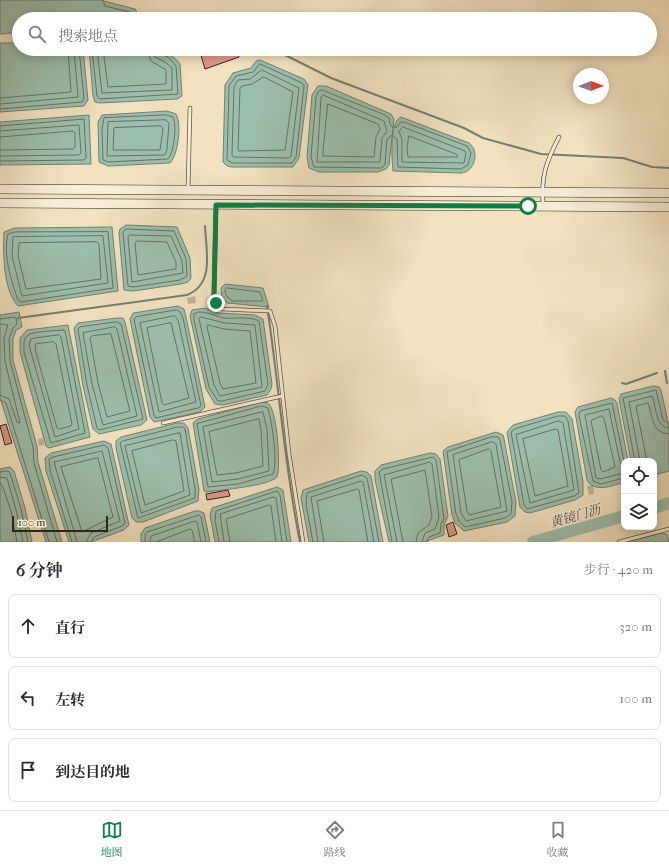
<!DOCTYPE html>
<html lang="zh">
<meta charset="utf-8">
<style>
body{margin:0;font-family:"IM FELL French Canon","Noto Serif SC",serif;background:#f7f7f7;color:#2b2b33}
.controls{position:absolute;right:12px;bottom:12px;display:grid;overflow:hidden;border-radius:8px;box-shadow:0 2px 10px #0003}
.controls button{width:36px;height:36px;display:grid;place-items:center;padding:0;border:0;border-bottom:1px solid #e1e1e2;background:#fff;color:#2b2b33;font:20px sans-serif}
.compass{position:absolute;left:573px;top:68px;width:36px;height:36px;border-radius:50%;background:#fff;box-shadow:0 2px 10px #0003;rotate:89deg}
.scale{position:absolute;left:12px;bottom:10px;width:96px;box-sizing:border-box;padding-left:4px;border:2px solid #2f251c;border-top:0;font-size:11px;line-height:14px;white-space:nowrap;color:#2f251c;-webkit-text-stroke:3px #f7ecd6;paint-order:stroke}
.stop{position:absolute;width:12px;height:12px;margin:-9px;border:3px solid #0b8043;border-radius:50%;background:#fff}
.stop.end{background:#0b8043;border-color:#fff;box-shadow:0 1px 4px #0008}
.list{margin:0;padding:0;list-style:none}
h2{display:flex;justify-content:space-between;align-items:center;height:52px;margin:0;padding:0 16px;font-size:17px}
h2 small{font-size:13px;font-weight:400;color:#7c7c81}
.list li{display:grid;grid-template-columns:26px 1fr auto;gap:12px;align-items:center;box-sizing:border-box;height:64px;margin:0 8px 8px;padding:0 8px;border:1px solid #e1e1e2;border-radius:8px}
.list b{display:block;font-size:15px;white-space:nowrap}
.list em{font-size:13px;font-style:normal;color:#7c7c81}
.icon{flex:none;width:22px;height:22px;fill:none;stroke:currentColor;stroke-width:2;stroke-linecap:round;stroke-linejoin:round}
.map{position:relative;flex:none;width:669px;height:542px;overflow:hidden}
.search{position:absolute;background:#fff;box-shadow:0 2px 10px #0003;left:12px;right:12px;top:12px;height:44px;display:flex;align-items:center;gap:10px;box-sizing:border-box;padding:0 14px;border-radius:22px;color:#7c7c81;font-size:15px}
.sheet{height:268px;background:#fff}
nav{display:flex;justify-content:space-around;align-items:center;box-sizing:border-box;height:56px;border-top:1px solid #e1e1e2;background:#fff;font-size:11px;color:#7c7c81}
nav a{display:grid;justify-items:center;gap:2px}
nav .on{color:#0b8043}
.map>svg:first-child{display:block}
.water{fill:#9cbfad;stroke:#708173}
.shadow{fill:#0003}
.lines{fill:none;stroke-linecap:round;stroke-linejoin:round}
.shore{stroke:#667264;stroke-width:1}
.stream{stroke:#708173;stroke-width:2}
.river{stroke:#9cbfad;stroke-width:12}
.building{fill:#e0988d;stroke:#2f251c}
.lane-casing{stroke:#605445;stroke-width:4.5}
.secondary-casing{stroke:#2f251c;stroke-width:10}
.lane{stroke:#f7ecd6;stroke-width:3}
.secondary{stroke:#f7ecd6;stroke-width:9}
.route{stroke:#0b8043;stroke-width:5}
.labels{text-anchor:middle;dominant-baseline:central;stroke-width:3;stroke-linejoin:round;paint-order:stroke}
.water-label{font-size:13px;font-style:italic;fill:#505348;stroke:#f7ecd6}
</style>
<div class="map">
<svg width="669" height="542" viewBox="0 0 669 542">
<rect width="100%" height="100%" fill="#f2e2c0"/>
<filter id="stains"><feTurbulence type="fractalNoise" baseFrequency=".005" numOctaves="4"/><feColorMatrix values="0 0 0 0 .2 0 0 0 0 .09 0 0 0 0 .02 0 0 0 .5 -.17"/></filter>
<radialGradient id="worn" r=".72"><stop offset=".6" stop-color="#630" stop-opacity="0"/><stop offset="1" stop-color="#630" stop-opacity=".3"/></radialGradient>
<g class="water">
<polygon points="0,0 100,0 135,9 138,14 137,19 19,19 19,32 3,34 0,34"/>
<polygon points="0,43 19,43 19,49 83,49 88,100 84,106 0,112"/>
<path d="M89,49C114,49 165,41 180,64L182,96L177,99L100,103L95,102L93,96Z"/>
<polygon points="260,60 304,79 308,85 299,158 293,167 232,167 227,166 223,162 225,85 233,73 251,68 256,61"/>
<polygon points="318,86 326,86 391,114 394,119 389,165 386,169 378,172 319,172 309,168 307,157 312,95"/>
<path d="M167,111L176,114C182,124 178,155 170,163L108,166L99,162L98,122L102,115Z"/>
<polygon points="89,115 91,164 0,165 0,122"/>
<path d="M401,117L469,143C480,151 475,172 461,173L393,171C392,160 389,122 401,117Z"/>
<polygon points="126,225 177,227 190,258 191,278 188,282 181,284 133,291 124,290 119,233 120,229"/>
<path d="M112,227L118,291L18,306C3,290 3,253 4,232L15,228Z"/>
<polygon points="225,284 263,288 269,307 227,303 222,298 221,288"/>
<polygon points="178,306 184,309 186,317 205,407 200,412 154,422 150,417 130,319 133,313"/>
<polygon points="205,308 218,313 255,315 263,319 272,384 271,389 267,395 223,405 215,404 206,389 190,316 192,310"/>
<polygon points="19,312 22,327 16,330 13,339 13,360 37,446 38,462 62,542 46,542 0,398 0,315"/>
<polygon points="117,318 123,318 125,322 147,420 141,425 99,434 93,429 83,386 74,328 78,323"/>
<polygon points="68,325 90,437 49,448 46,446 20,352 20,338 27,330"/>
<polygon points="653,386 659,387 661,390 669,427 669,471 654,475 654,461 631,461 619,399 621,394"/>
<path d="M611,398L615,400L617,403L628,461H624V482C613,486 594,493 587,480L575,412L578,407Z"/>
<path d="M261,402L268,403C277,409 281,466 277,477C268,486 221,490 206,492L204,491L193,423L198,419Z"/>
<polygon points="558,412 566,412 572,419 583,482 583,495 575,500 530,513 525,512 520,507 507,432 513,425"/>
<polygon points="177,423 184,423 188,428 199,489 198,501 143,522 136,522 132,518 116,448 116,441 121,437"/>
<polygon points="496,432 503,435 504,439 516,502 515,516 507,522 464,531 455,523 452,515 443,451 448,447"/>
<polygon points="104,441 111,444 129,525 124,530 91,542 69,542 46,471 45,458 51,453"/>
<polygon points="430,453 436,454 440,459 448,516 444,525 444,535 424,542 389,542 375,480 375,471 381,465"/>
<polygon points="10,467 14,471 25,508 32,542 0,542 0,469"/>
<polygon points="361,471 367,472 371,476 383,542 309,542 301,498 303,490"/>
<polygon points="277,487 283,490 291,542 215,542 210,515 212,508"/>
<polygon points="195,511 199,511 204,513 210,542 141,542 141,534 145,528"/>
<polygon points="661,533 667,534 669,542 627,542"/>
</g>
<g class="shadow">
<polygon points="195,296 196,303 188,304 187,298"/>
<polygon points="43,438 44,445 39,446 38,439"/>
<polygon points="593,485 594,494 589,495 587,486"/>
</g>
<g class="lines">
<g class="shore">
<polyline points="103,0 105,6 133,13 133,19"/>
<polyline points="92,49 97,96 100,99 178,94 176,66 168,57 159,54 158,49"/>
<polyline points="97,49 102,93 172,90 172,68 165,62 155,57 153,49"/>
<polyline points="103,49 108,87 166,84 166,70 151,61 147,49"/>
<polygon points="260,64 302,83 304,86 296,157 292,163 232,163 227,160 229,86 236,76 253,72"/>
<polygon points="262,70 299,88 291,156 289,158 233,157 232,155 234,87 238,80 250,79"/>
<polygon points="264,77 293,92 285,150 239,151 238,149 240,88 242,86 252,84"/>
<polygon points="322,90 385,115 389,118 390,124 392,127 397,127 401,122 404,122 467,146 471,153 468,165 461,169 398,167 397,139 392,135 387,139 385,164 382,168 314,167 311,157 316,97 318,92"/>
<polygon points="323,95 384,121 387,131 382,138 380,162 317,162 321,98"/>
<polyline points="0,98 71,92 68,49"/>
<polyline points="0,104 78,97 74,49"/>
<polygon points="328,104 378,124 380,129 376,137 374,157 323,156"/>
<polyline points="0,109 82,102 84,98 79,49"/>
<path d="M166,115L173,117C177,125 174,153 168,159L108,162L103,160L102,129L104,118Z"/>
<polygon points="166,120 169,123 167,149 165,155 107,156 108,122"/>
<polyline points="0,126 84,119 86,158 84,160 0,161"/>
<polygon points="161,126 163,129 160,150 113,150 114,128"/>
<polygon points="403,127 465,151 466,153 464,163 402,162 402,139 399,132"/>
<polyline points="0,131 79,125 81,153 79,155 0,156"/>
<polygon points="409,136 456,154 458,157 408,157 407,149"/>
<polyline points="0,137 73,131 75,133 75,147 73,149 0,150"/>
<polygon points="126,229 174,231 186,259 187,276 180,280 133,287 128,286 123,233"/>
<path d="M108,232L113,288L21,302L18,300C11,280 3,255 8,234L15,232Z"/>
<polygon points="130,235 171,236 182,261 183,273 132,282 128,237"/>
<polygon points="103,236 108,283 22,296 12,256 13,237"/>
<polygon points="137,241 167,242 176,262 176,269 138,275 135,243"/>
<polygon points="97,242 99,244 101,279 26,289 18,256 19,243"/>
<polygon points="227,288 260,292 263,301 232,301 226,295 225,290"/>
<polygon points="177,310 180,312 183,318 201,406 198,408 156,418 154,415 134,319 136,317"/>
<path d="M199,312C208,312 215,316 224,318C235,319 250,316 259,321L268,384L265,391L222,401H218L209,387L194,320V314Z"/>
<polygon points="175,316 178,320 196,402 159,412 140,323"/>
<polygon points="201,317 225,323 255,325 262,387 220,396 214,385 199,319"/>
<polyline points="0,319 14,317 16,318 17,324 13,328 9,338 10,361 33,447 34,463 57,542"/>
<polygon points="117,322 121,324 143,419 99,430 97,428 87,385 78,329 80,327"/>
<polygon points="171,323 189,398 164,405 162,403 147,328"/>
<polyline points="0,324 8,325 4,338 5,361 20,423 17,422 9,399 0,395"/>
<polygon points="208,325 224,329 250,331 256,383 223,389 220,383 207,327"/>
<polygon points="115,327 117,329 137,416 103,425 92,384 83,333"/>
<path d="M63,330L65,331L85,433L51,443L24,352C24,346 23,339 27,336C31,331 56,331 63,330Z"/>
<polygon points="111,334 130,411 107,417 98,383 90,338 92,336"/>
<polygon points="59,335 61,337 79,429 55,437 29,345 31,339"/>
<polygon points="54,342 56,344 72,424 71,426 59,429 57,428 35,349 36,344"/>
<polyline points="0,400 6,403 49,542"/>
<path d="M262,406L268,408C272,424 278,460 273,474L238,484L208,487L197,424Z"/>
<polygon points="263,412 267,429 269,471 238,479 212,482 203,427"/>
<polygon points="558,416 565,416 568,421 579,493 574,496 527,509 524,505 511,432 515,429"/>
<polygon points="602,416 604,418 615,467 603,472 601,470 591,421"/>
<polygon points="259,419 261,430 263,466 236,473 217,475 209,432"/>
<polygon points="559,421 563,423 574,490 530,503 516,435"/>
<polygon points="178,427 183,427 185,429 195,489 195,498 138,518 120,443 123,441"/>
<polygon points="556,429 558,430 568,486 535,496 523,439"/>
<polygon points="180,433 190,495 141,513 125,446"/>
<polygon points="491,437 498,437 500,440 512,502 511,514 505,518 465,527 459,521 456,514 447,452"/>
<polygon points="173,440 176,441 184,491 145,505 132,451"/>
<polygon points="492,442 496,444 507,511 466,521 461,513 453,455"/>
<polygon points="489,449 491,451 501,507 469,515 467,511 459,460"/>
<polygon points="98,458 113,517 82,532 61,467"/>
<polyline points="635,461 623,398 656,390 663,420 669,423"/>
<path d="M640,461L629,402L652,396C657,406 654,427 669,428"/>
<path d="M647,461L636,406L648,403C653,416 651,433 669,434"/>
<polyline points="624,469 620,462 609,409 585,415 596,478 600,479 624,473"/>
<polyline points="0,472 8,471 10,473 21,509 28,542"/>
<polyline points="0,477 7,478 16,510 23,542"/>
<polyline points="624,478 601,484 593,481 579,416 580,411 612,403 624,461"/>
<polyline points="0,483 2,485 11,511 17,542"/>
<polyline points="72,542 50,470 49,459 53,457 104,445 108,448 125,523 122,526 94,537 91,542"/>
<polyline points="77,542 54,462 102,451 120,521 91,533 86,542"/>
<polyline points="145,542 145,535 147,532 199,515 201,517 206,542"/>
<polyline points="150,542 151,536 195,521 197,522 201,542"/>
<polyline points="156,542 190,529 192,530 195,542"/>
<polyline points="219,542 215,520 216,511 277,491 280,495 287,542"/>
<polyline points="224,542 220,514 273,497 276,498 282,542"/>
<polyline points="230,542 226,519 269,505 271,506 276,542"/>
<polyline points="313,542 306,504 307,493 362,475 367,478 379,542"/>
<polyline points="318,542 311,497 361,481 363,482 374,542"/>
<polyline points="324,542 317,501 357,489 359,490 368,542"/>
<polyline points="392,542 379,472 383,469 433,457 436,460 444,519 441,524 440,533 429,537 427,542"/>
<polyline points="397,542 384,475 430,462 432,464 439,517 435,529 425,533 422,542"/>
<polyline points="403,542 391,479 425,470 432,516 429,525 418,533 416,542"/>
</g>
<g class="stream">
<polyline points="273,49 331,78 464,128 483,138 541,154 623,158 652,167 669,168"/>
<path d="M267,306C279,384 284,464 300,542"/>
<path d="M18,318L187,295C215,284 206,251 205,226"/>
<polyline points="665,371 667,383"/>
<polyline points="622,383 626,384 657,373"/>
</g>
<g class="river">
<polyline points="654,508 669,503"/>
<polyline points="533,542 624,516"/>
</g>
</g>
<g class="building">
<polygon points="199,49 236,49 239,57 205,69"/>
<polygon points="6,424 12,443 5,445 0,426"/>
<polygon points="228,490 230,496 207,500 206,494"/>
<polygon points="453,522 457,534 449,537 446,525"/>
</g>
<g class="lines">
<g class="lane-casing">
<g id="lane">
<polyline points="188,190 190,108"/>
<path d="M543,204C541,176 546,162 559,137"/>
<polyline points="216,205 214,295 216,303 223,309 270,311 275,326 289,454 303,542"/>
<polyline points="163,423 282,396"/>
<polyline points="619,542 669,529"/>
</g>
</g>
<g class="secondary-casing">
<g id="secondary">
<polyline points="0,189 669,193"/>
<polyline points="0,203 669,207"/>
</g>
</g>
<use href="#lane" class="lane"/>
<use href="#secondary" class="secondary"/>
</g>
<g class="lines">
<polyline class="route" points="216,303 214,295 216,205 528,206"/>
</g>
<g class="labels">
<g class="water-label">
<text transform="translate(575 516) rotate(-16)">黄镜门沥</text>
</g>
</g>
<rect width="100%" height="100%" filter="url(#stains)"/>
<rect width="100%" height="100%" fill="url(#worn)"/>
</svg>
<div class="controls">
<button><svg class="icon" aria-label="locate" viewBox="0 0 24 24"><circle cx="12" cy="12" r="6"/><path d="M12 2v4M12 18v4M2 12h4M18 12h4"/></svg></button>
<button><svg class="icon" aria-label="layers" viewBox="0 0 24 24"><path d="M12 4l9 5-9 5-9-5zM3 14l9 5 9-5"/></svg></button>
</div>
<svg class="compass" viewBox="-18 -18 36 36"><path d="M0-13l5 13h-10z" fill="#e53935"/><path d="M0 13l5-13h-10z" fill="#7c7c81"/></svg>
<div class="scale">100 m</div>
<div class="stop" style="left:528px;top:206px"></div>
<div class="stop end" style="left:216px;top:303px"></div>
<div class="search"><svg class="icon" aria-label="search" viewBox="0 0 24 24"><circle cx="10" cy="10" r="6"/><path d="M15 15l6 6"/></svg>搜索地点</div>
</div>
<section class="sheet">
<h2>6 分钟<small>步行 · 420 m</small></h2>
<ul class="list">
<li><svg class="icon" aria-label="ahead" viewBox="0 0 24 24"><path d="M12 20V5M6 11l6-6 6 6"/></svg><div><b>直行</b></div><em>320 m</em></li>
<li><svg class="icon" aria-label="left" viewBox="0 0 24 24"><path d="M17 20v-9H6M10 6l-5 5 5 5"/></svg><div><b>左转</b></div><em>100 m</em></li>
<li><svg class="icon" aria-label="arrive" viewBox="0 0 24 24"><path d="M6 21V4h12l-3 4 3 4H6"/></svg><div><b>到达目的地</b></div></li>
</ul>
</section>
<nav>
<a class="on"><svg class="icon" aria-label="map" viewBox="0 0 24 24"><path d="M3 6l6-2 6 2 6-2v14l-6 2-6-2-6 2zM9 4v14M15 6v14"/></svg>地图</a>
<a><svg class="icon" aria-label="directions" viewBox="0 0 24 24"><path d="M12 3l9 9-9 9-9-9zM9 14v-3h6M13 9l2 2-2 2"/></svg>路线</a>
<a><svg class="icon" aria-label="saved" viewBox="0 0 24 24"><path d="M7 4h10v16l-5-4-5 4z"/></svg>收藏</a>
</nav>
